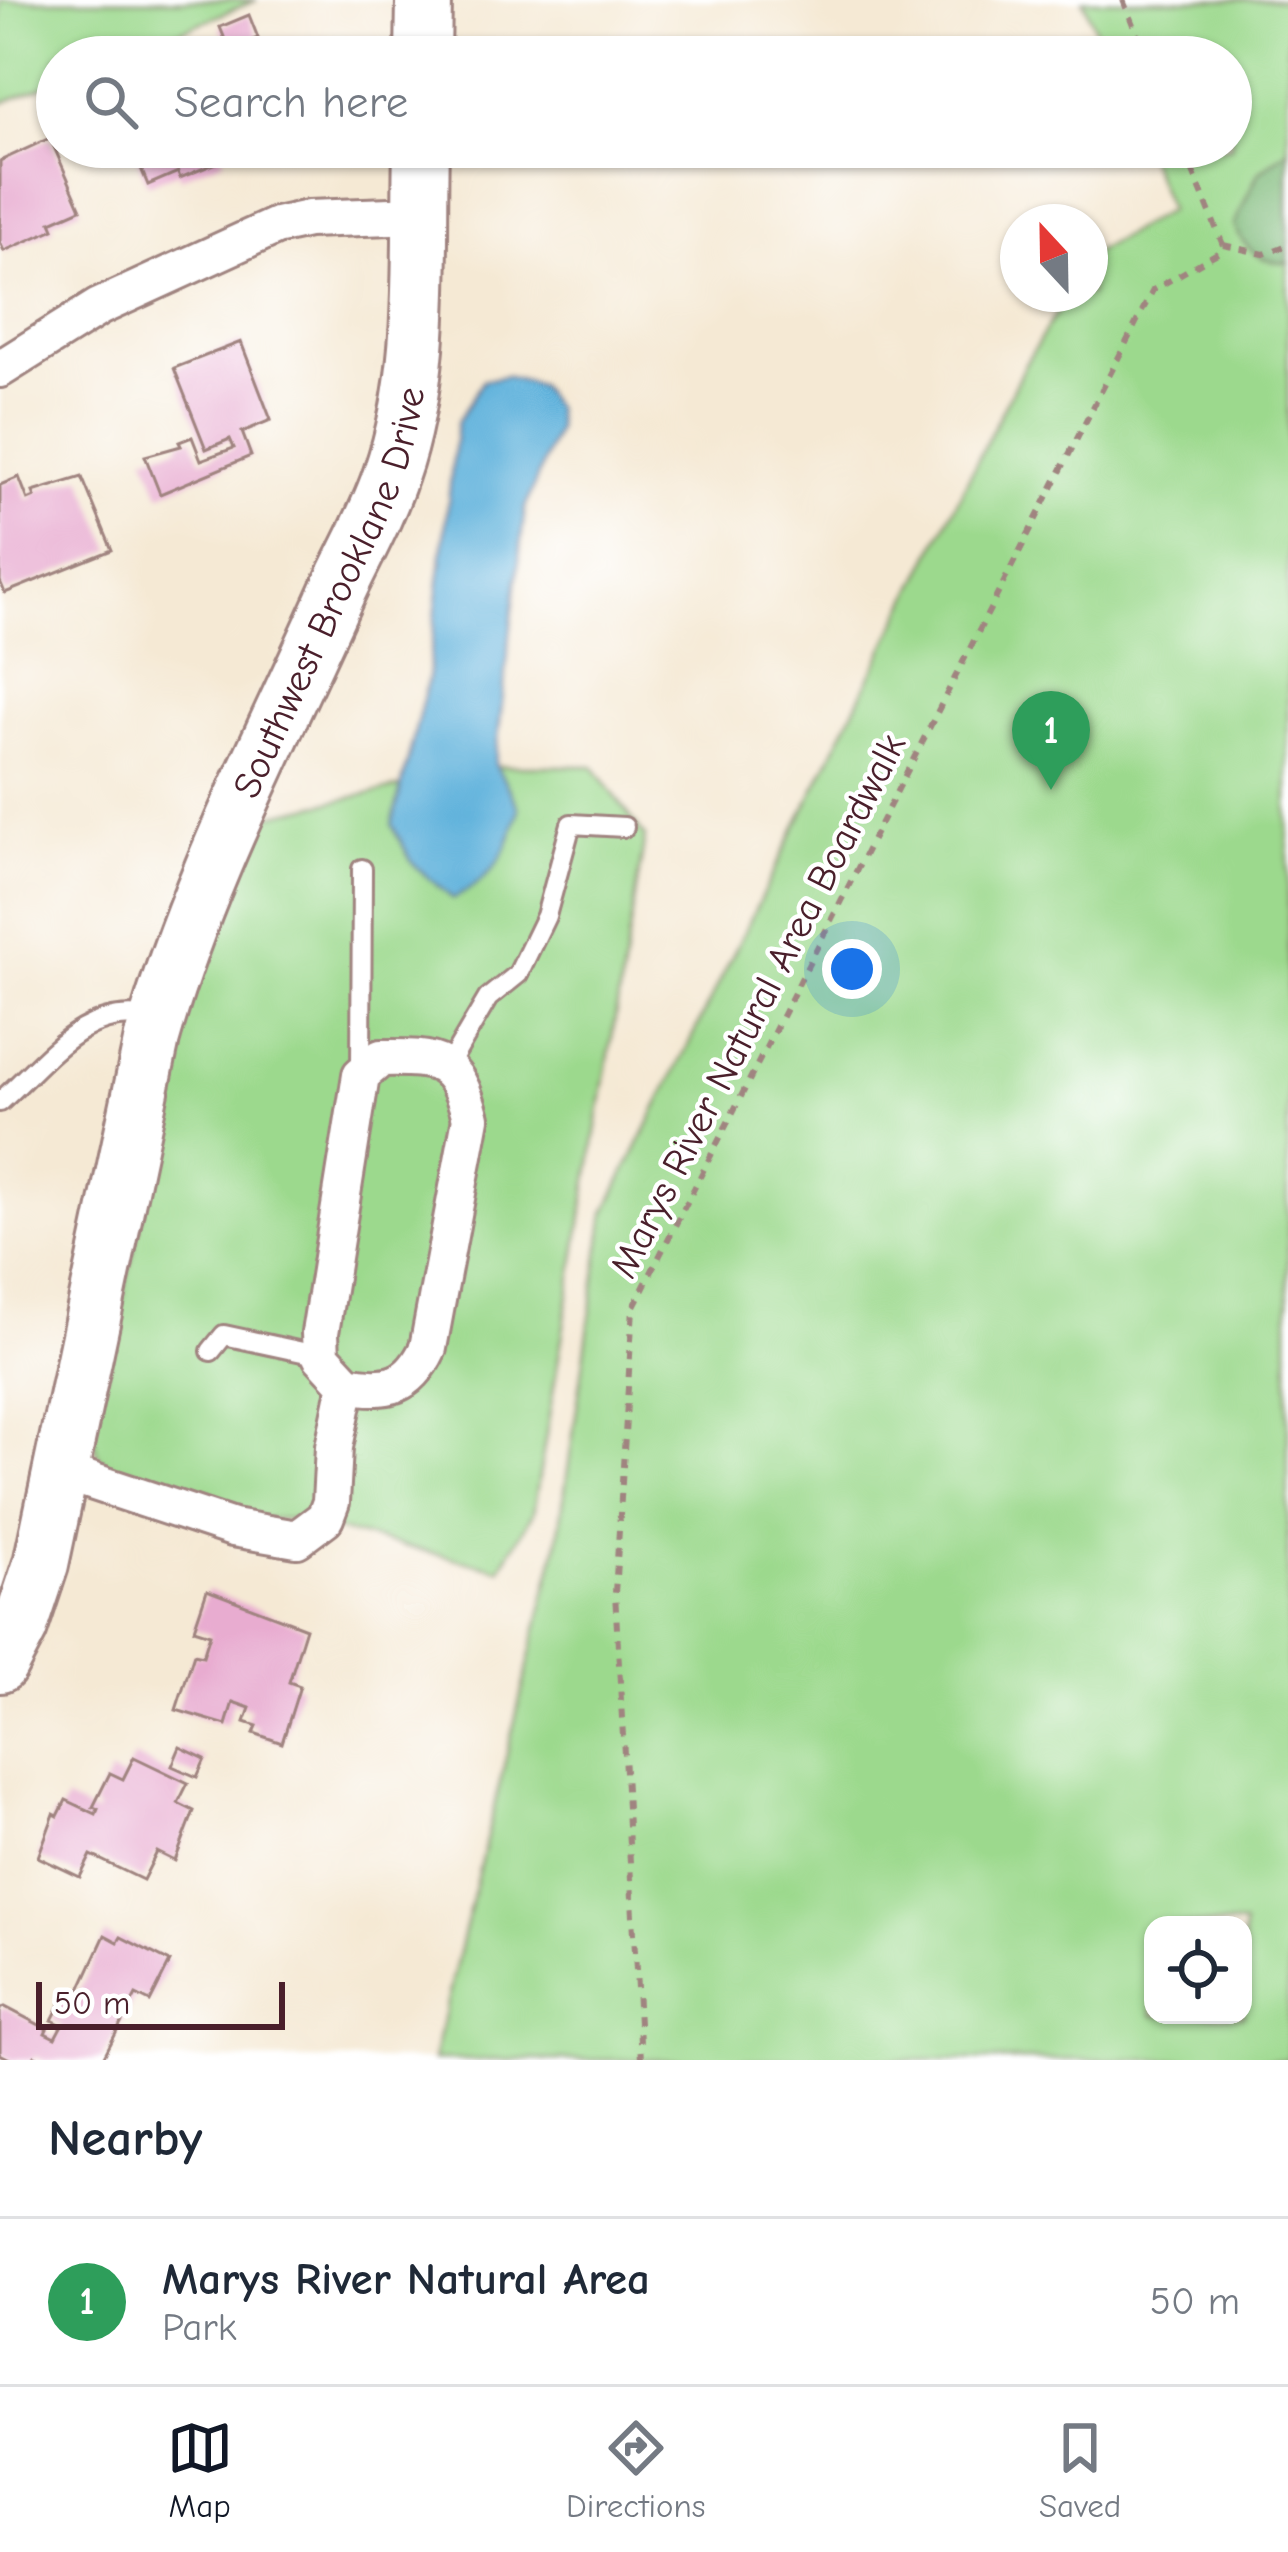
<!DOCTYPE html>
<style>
body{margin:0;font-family:"Comic Neue",sans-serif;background:#f2f2f3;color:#1f2937}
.controls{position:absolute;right:36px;bottom:36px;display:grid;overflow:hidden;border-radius:24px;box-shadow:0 3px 9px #0004}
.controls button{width:108px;height:108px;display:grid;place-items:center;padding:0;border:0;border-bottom:3px solid #e0e1e3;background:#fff;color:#1f2937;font:60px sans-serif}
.compass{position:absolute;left:1000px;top:204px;width:108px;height:108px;border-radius:50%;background:#fff;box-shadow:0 3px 9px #0004;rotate:338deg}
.scale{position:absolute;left:36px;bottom:30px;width:249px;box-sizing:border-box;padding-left:12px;border:6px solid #4a1f2b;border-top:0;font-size:33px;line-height:42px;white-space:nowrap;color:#4a1f2b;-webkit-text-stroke:9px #fff;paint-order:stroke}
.you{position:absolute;left:852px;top:969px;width:42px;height:42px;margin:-30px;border:9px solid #fff;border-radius:50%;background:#1a73e8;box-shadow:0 0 0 18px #1a73e833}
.badge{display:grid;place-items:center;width:78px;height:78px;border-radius:50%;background:#111827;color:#fff;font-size:39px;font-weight:700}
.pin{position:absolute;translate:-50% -99px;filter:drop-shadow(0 3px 6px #0008)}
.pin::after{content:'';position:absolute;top:63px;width:42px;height:36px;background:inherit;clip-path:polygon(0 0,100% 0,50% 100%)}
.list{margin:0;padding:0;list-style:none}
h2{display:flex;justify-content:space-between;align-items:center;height:156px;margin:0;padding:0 48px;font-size:51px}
h2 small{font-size:39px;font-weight:400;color:#747a83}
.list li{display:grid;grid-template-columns:78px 1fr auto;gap:36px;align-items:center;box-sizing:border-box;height:168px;padding:0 48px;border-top:3px solid #e0e1e3}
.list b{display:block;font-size:45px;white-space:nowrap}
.list p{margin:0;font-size:39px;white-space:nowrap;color:#747a83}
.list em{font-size:39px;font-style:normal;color:#747a83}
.icon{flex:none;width:66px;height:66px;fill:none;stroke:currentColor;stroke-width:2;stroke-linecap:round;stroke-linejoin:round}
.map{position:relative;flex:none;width:1288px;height:2060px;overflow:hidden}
.search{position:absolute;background:#fff;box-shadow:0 3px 9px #0004;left:36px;right:36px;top:36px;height:132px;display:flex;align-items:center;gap:30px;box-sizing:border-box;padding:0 42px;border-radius:66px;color:#747a83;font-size:45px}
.sheet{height:324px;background:#fff}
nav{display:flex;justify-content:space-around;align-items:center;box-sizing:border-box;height:168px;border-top:3px solid #e0e1e3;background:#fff;font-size:33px;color:#747a83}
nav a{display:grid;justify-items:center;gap:6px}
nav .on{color:#111827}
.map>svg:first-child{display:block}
.green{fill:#9cd98d;stroke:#737c5c;stroke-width:3;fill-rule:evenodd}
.forest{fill:#7db978;stroke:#646c52;stroke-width:3}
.water{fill:#61b2dc;stroke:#566884;stroke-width:3}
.building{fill:#e8acd0}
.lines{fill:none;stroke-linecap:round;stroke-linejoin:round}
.lane-casing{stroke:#a08480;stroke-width:24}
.street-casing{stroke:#a08480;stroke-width:42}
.secondary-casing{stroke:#a08480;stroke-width:60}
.path{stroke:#a08480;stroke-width:6;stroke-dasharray:9 9;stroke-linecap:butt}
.lane{stroke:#fff;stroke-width:18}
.street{stroke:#fff;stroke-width:36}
.secondary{stroke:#fff;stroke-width:54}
.labels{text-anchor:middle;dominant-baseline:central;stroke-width:9;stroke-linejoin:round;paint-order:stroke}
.street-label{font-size:39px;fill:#4a1f2b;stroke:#fff}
</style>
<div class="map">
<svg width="1288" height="2060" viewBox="0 0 1288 2060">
<rect width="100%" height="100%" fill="#fff"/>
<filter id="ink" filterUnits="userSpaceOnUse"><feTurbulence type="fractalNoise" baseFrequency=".00833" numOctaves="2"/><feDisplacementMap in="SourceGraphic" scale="24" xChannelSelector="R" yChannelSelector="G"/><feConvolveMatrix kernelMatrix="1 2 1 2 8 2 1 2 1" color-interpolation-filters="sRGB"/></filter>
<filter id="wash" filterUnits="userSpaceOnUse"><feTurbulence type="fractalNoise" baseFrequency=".004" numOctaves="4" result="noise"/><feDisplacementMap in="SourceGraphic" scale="48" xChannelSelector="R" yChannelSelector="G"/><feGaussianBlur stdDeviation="2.7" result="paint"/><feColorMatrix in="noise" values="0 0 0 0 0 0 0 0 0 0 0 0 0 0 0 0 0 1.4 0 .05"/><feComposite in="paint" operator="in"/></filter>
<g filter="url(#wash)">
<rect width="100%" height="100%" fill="#f5e9d4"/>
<g class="green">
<polygon points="0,0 257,0 116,57 57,57 57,81 0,104"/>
<path d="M1083,0H1288V2060H433L557,1546L605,1213L1024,366L1068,294H1090L1093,253L1169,210L1144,147H1231V57H1107ZM1153,1925H1243V2015H1153Z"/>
<polygon points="497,766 593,766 645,837 533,1513 500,1569 290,1519 266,1519 107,1467 96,1451 92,1430 197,976 262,817"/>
</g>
<path class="forest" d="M1288,149V263C1262,264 1244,249 1234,225L1258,173Z"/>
<path class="water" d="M506,376L538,385L555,409L557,428L525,508L495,764L519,808C507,856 497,874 453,899L413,864L392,825L428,678L457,423L483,380Z"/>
<g id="blocks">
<g class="building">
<polygon points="249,15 258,38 229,49 220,27"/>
<polygon points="50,138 81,209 51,222 54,229 4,251 0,242 0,161"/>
<polygon points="132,147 218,147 224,160 180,178 178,172 148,185"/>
<polygon points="241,342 271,420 242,432 251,456 160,494 145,456 181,446 179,442 192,437 201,460 234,448 230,439 206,449 174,368"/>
<polygon points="19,477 28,500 35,497 33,492 82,477 112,550 5,593 0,581 0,485"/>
<polygon points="207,1590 306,1628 289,1682 300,1686 282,1743 254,1733 257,1726 245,1722 250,1708 233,1702 226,1725 176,1710 194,1654 203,1656 210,1634 194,1629"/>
<polygon points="180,1747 205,1759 197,1777 172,1766"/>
<polygon points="134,1757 188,1783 178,1803 194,1811 175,1861 157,1852 143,1880 91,1855 80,1877 38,1857 54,1814 58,1816 66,1800 96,1814 98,1809 93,1807 110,1773 123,1779"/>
<polygon points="105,1935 118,1942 121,1937 170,1962 150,2002 136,1995 102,2060 44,2060 35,2056 33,2060 12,2060 0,2054 0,2009 5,2007 47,2029 45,2033 55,2038 62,2025 52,2020 66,1993 76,1998"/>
</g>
</g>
</g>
<g filter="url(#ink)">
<use href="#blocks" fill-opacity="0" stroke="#a08480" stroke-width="3"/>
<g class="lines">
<g class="lane-casing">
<g id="lane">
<polyline points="447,1068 488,998 518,974 546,916 571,824 624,827"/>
<polyline points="361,1070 362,869"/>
<path d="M0,1102C47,1060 84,1003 153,1019"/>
<polyline points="211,1351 224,1335 321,1356"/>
</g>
</g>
<g class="street-casing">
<g id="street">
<polyline points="0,369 99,307 276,226 308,219 419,215"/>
<path d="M61,1471L233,1528L297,1539L325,1518L331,1502L334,1447L347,1384L321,1356L320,1333L361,1075L381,1058C440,1057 455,1059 471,1118L428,1348C410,1387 387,1392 347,1384"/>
</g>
</g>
<g class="secondary-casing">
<g id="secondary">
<polyline points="423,57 424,0"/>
<path id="s1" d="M0,1665L20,1627L41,1564L152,1038C195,884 273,737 338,591C356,552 378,514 391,474C427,370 418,255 421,147"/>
</g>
</g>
<g class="path">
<polyline points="1123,0 1146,57"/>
<polyline points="1223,245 1264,254 1288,245"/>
<polyline points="641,2060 615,1593 633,1308 1153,290 1219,252 1223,245 1183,147"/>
</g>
<use href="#lane" class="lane"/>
<use href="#street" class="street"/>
<use href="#secondary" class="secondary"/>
</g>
</g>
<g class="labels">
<g class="street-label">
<text stroke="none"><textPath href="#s1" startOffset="1128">Southwest Brooklane Drive</textPath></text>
<text transform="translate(758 1006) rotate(-63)">Marys River Natural Area Boardwalk</text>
</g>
</g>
</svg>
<div class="controls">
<button><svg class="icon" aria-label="locate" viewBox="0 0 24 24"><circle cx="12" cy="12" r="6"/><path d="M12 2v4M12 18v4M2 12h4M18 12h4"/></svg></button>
</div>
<svg class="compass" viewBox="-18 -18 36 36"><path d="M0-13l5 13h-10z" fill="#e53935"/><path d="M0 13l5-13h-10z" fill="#747a83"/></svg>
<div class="scale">50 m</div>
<div class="you"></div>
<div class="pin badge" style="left:1051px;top:790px;background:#2e9e5b">1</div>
<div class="search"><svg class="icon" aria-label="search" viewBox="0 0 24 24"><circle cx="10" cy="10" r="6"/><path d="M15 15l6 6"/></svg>Search here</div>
</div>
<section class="sheet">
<h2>Nearby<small></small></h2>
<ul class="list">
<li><span class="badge" style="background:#2e9e5b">1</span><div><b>Marys River Natural Area</b><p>Park</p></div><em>50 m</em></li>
</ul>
</section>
<nav>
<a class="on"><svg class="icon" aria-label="map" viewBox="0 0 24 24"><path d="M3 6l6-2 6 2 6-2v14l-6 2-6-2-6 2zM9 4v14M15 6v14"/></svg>Map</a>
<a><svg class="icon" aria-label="directions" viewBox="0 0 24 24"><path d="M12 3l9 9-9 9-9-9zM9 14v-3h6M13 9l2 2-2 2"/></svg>Directions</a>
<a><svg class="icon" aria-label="saved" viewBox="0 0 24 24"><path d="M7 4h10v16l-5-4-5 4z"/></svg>Saved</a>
</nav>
